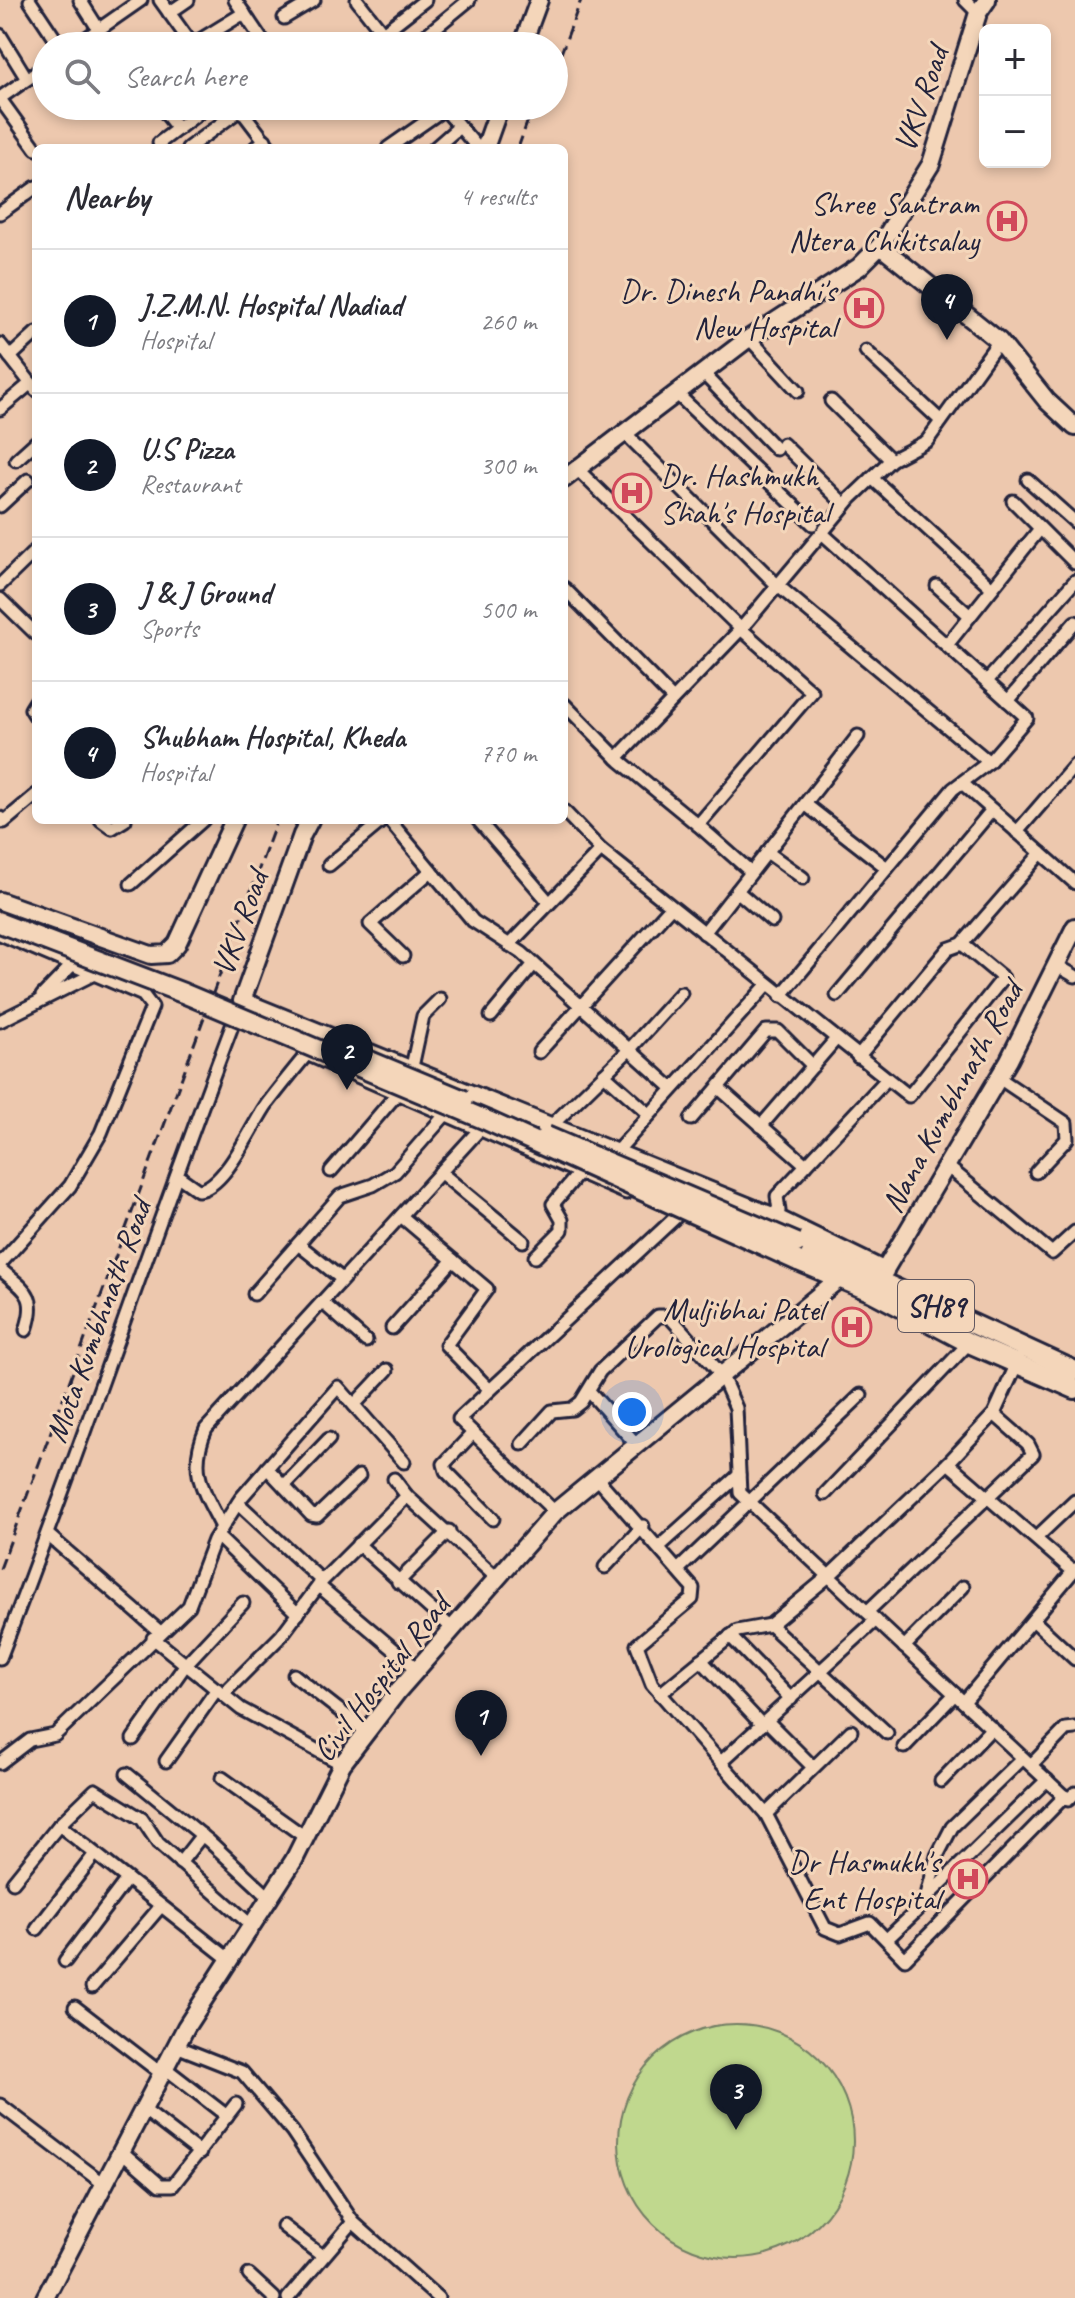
<!DOCTYPE html>
<meta charset="utf-8">
<style>
body{margin:0;font-family:Caveat,sans-serif;background:#f7f7f7;color:#2b2b33}
.controls{position:absolute;right:24px;top:24px;display:grid;overflow:hidden;border-radius:12px;box-shadow:0 4px 12px #0003}
.controls button{width:72px;height:72px;display:grid;place-items:center;padding:0;border:0;border-bottom:2px solid #e1e1e2;background:#fff;color:#2b2b33;font:40px sans-serif}
.you{position:absolute;left:632px;top:1412px;width:28px;height:28px;margin:-20px;border:6px solid #fff;border-radius:50%;background:#1a73e8;box-shadow:0 0 0 12px #1a73e833}
.badge{display:grid;place-items:center;width:52px;height:52px;border-radius:50%;background:#111827;color:#fff;font-size:26px;font-weight:700}
.pin{position:absolute;translate:-50% -66px;filter:drop-shadow(0 2px 4px #0008)}
.pin::after{content:'';position:absolute;top:42px;width:28px;height:24px;background:inherit;clip-path:polygon(0 0,100% 0,50% 100%)}
.list{margin:0;padding:0;list-style:none}
h2{display:flex;justify-content:space-between;align-items:center;height:104px;margin:0;padding:0 32px;font-size:34px}
h2 small{font-size:26px;font-weight:400;color:#7c7c81}
.list li{display:grid;grid-template-columns:52px 1fr auto;gap:24px;align-items:center;box-sizing:border-box;height:144px;padding:0 32px;border-top:2px solid #e1e1e2}
.list b{display:block;font-size:30px;white-space:nowrap}
.list p{margin:0;font-size:26px;white-space:nowrap;color:#7c7c81}
.list em{font-size:26px;font-style:normal;color:#7c7c81}
.icon{flex:none;width:44px;height:44px;fill:none;stroke:currentColor;stroke-width:2;stroke-linecap:round;stroke-linejoin:round}
.map{position:relative;flex:none;width:1075px;height:2298px;overflow:hidden}
.search{position:absolute;background:#fff;box-shadow:0 4px 12px #0003;left:32px;top:32px;width:536px;height:88px;display:flex;align-items:center;gap:20px;box-sizing:border-box;padding:0 28px;border-radius:44px;color:#7c7c81;font-size:30px}
.panel{position:absolute;background:#fff;box-shadow:0 4px 12px #0003;left:32px;top:144px;width:536px;height:680px;border-radius:12px}
.map>svg:first-child{display:block}
.green{fill:#c0d88e;stroke:#717d64;stroke-width:2}
.lines{fill:none;stroke-linecap:round;stroke-linejoin:round}
.street-casing{stroke:#22223b;stroke-width:17}
.secondary-casing{stroke:#22223b;stroke-width:22}
.primary-casing{stroke:#22223b;stroke-width:24}
.street{stroke:#f4d6ba;stroke-width:11}
.secondary{stroke:#f4d6ba;stroke-width:16}
.primary{stroke:#f4d6ba;stroke-width:18}
.rail{stroke:#22223b;stroke-width:3;stroke-dasharray:12 6;stroke-linecap:butt}
.primary-bridge-casing{stroke:#22223b;stroke-width:24;stroke-linecap:butt}
.primary-bridge{stroke:#f4d6ba;stroke-width:18}
.labels{text-anchor:middle;dominant-baseline:central;stroke-width:6;stroke-linejoin:round;paint-order:stroke}
.shield{fill:#f4d6ba;stroke:#615861;stroke-width:2}
.shield-label{font-size:30px;font-weight:bold;fill:#22223b}
.street-label{font-size:32px;fill:#22223b;stroke:#f4d6ba}
.poi-label{font-size:32px;fill:#22223b;stroke:#f4d6ba;text-anchor:end}
</style>
<div class="map">
<svg width="1075" height="2298" viewBox="0 0 1075 2298">
<rect width="100%" height="100%" fill="#edc8ae"/>
<filter id="ink" filterUnits="userSpaceOnUse"><feTurbulence type="fractalNoise" baseFrequency=".0125" numOctaves="2"/><feDisplacementMap in="SourceGraphic" scale="16" xChannelSelector="R" yChannelSelector="G"/><feConvolveMatrix kernelMatrix="1 2 1 2 8 2 1 2 1" color-interpolation-filters="sRGB"/></filter>
<g filter="url(#ink)">
<circle class="green" cx="736" cy="2141" r="117"/>
<g class="lines">
<g class="street-casing">
<g id="street">
<polyline points="80,0 99,30"/>
<polyline points="160,0 193,46"/>
<polyline points="235,0 266,46"/>
<polyline points="357,0 393,46"/>
<polyline points="965,0 978,13"/>
<polyline points="30,1 60,46"/>
<polyline points="169,13 188,0"/>
<polyline points="284,18 314,0"/>
<polyline points="383,33 425,0"/>
<polyline points="0,35 27,79"/>
<polyline points="192,45 244,13"/>
<polyline points="75,46 141,0"/>
<polyline points="413,46 469,0"/>
<polyline points="0,98 46,66"/>
<polyline points="0,99 36,149"/>
<polyline points="160,106 178,129"/>
<polyline points="238,106 270,148"/>
<polyline points="442,106 478,148"/>
<polyline points="159,143 208,106"/>
<polyline points="188,148 240,110"/>
<polyline points="255,148 265,140"/>
<polyline points="388,148 444,109"/>
<polyline points="435,148 459,127"/>
<polyline points="0,213 36,187"/>
<polyline points="749,338 798,391"/>
<polyline points="0,344 36,390"/>
<polyline points="866,351 941,421"/>
<polyline points="10,357 36,333"/>
<polyline points="703,373 776,449"/>
<polyline points="676,393 813,524"/>
<polyline points="831,401 891,460"/>
<polyline points="0,409 31,383"/>
<polyline points="624,432 777,585 989,762"/>
<polyline points="783,444 845,505"/>
<polyline points="16,460 36,442"/>
<polyline points="872,478 992,588"/>
<polyline points="1028,480 1075,522"/>
<polyline points="1013,501 1075,563"/>
<polyline points="0,506 28,480"/>
<polyline points="0,585 36,550"/>
<polyline points="937,586 970,616"/>
<polyline points="564,588 673,699"/>
<polyline points="0,599 36,634"/>
<polyline points="947,645 1039,530"/>
<polyline points="987,681 1075,581"/>
<polyline points="36,701 31,709 36,717"/>
<polyline points="1008,701 1075,622"/>
<polyline points="564,704 620,761 698,825 812,692 741,629 577,469"/>
<polyline points="617,758 741,629 851,498 891,460 927,441 999,341"/>
<polyline points="962,783 1075,883"/>
<polyline points="805,804 887,868"/>
<polyline points="564,811 601,850 909,1096 1003,978 962,944"/>
<polyline points="0,818 4,822 36,795"/>
<polyline points="101,820 112,828 125,820"/>
<polyline points="389,820 473,921 522,953 672,1088"/>
<polyline points="478,820 548,901"/>
<polyline points="698,825 751,872"/>
<polyline points="1017,832 1075,765"/>
<polyline points="767,852 803,878"/>
<polyline points="329,865 383,820"/>
<polyline points="131,884 203,820"/>
<polyline points="737,891 772,921"/>
<polyline points="704,933 858,736"/>
<polyline points="0,934 143,995 152,1007 101,1133 70,1186 0,1264"/>
<polyline points="509,945 601,850"/>
<polyline points="403,956 370,924 431,871"/>
<polyline points="1056,965 1075,976"/>
<polyline points="837,995 992,810"/>
<polyline points="42,996 73,964"/>
<polyline points="781,996 953,789 989,762 1027,718 822,533"/>
<polyline points="491,1016 534,964"/>
<polyline points="0,1021 96,973"/>
<polyline points="539,1052 671,907"/>
<polyline points="304,1053 626,1193"/>
<polyline points="858,1057 948,949 962,944 1041,853"/>
<polyline points="412,1067 423,1016 440,999"/>
<polyline points="604,1074 649,1114"/>
<polyline points="999,1078 1066,1123 1067,1139 1036,1172"/>
<polyline points="720,1089 806,1165"/>
<polyline points="691,1119 766,1031 778,1031 813,1066"/>
<polyline points="552,1125 629,1050 681,993"/>
<polyline points="761,1126 836,1039"/>
<polyline points="617,1151 767,985"/>
<polyline points="948,1167 1052,1253 1075,1232"/>
<polyline points="331,1171 397,1094"/>
<polyline points="440,1172 523,1241"/>
<path d="M178,1176L198,1190C225,1189 253,1123 267,1104C280,1087 293,1071 307,1054"/>
<polyline points="401,1216 487,1289 446,1345 490,1390"/>
<polyline points="772,1216 779,1211 777,1196 887,1079"/>
<polyline points="298,1244 342,1279"/>
<polyline points="535,1257 562,1230 562,1220 553,1204 579,1173"/>
<path d="M0,1269C26,1291 38,1295 26,1330"/>
<polyline points="254,1294 340,1196 373,1185 395,1172 445,1115"/>
<polyline points="322,1302 366,1341"/>
<polyline points="392,1328 453,1260"/>
<polyline points="589,1391 636,1444"/>
<polyline points="354,1405 387,1370"/>
<polyline points="473,1433 444,1464 446,1471 493,1519"/>
<polyline points="522,1444 552,1411 572,1409 581,1402 600,1371 658,1316 669,1316 721,1374 736,1408 740,1493 1068,1800 1075,1793"/>
<polyline points="948,1463 994,1414 1019,1359"/>
<polyline points="267,1468 311,1515 317,1516 359,1476"/>
<polyline points="597,1478 693,1588 692,1599 637,1645 652,1684 766,1814 825,1928 840,1934 870,1923 905,1959 1065,1796"/>
<polyline points="394,1479 407,1496 498,1579"/>
<polyline points="284,1486 329,1439"/>
<polyline points="825,1494 969,1343"/>
<polyline points="238,1503 322,1581"/>
<polyline points="555,1512 459,1419 678,1215"/>
<path d="M222,1527C203,1490 188,1470 206,1429L480,1129"/>
<polyline points="48,1535 160,1632"/>
<polyline points="217,1536 298,1614"/>
<polyline points="1036,1538 1075,1501"/>
<polyline points="358,1544 453,1629"/>
<polyline points="660,1546 739,1475"/>
<polyline points="605,1567 643,1526"/>
<polyline points="679,1569 861,1395"/>
<polyline points="398,1582 449,1531"/>
<polyline points="319,1586 417,1669"/>
<polyline points="867,1612 1033,1454 1028,1444 994,1414"/>
<polyline points="1033,1620 1075,1659"/>
<polyline points="770,1625 887,1733"/>
<polyline points="730,1636 791,1699"/>
<polyline points="153,1638 241,1709 342,1764"/>
<polyline points="904,1647 963,1587"/>
<path d="M0,1658C83,1444 155,1227 237,1013"/>
<polyline points="701,1660 762,1725"/>
<polyline points="294,1675 367,1732"/>
<polyline points="223,1694 281,1636 322,1581 407,1496"/>
<polyline points="660,1694 737,1631 770,1625 829,1576 948,1463 1073,1571"/>
<polyline points="964,1702 1075,1569"/>
<polyline points="767,1721 813,1767"/>
<polyline points="133,1739 186,1664 243,1603"/>
<polyline points="904,1747 955,1694"/>
<polyline points="166,1761 217,1689"/>
<polyline points="721,1762 876,1620"/>
<polyline points="0,1763 30,1740 55,1735 189,1606 214,1540 241,1498 338,1387 404,1462"/>
<polyline points="1031,1765 1066,1729 1075,1728"/>
<polyline points="127,1774 209,1841 270,1898"/>
<polyline points="222,1778 305,1837"/>
<polyline points="941,1781 992,1728"/>
<polyline points="766,1814 851,1731"/>
<polyline points="59,1825 230,1960"/>
<polyline points="180,1863 202,1835"/>
<polyline points="13,1882 59,1825 95,1790 142,1819 158,1843 252,1926"/>
<polyline points="930,1894 1047,1780"/>
<polyline points="37,1929 95,1854"/>
<polyline points="887,1939 925,1903 937,1856 952,1827 1023,1758"/>
<polyline points="65,1961 127,1879"/>
<polyline points="92,1987 161,1906"/>
<polyline points="75,2007 162,2074"/>
<polyline points="176,2046 242,2072 292,2131 353,2222 438,2298"/>
<polyline points="165,2068 227,2116"/>
<polyline points="0,2105 104,2184"/>
<polyline points="143,2109 200,2153"/>
<polyline points="121,2151 160,2185 173,2185 236,2104"/>
<polyline points="283,2226 322,2256"/>
<polyline points="249,2275 274,2298"/>
<polyline points="288,2298 353,2222"/>
</g>
</g>
<g class="secondary-casing">
<g id="secondary">
<polyline points="522,46 539,0"/>
<polyline points="485,148 500,106"/>
<polyline points="880,246 999,341 1047,401 1075,427"/>
<polyline points="564,479 745,341 859,267 880,246 931,164 978,13 987,0"/>
<polyline points="310,820 302,835 242,1001 772,1216 885,1271"/>
<polyline points="0,901 151,955 167,954 177,944 234,820"/>
<polyline points="880,1278 1009,1060 1075,927"/>
<polyline points="45,2298 186,2027 294,1860 342,1764 398,1691 555,1512 840,1278"/>
</g>
</g>
<g class="primary-casing">
<g id="primary">
<polyline points="797,1243 1075,1371"/>
<polyline points="798,1261 872,1292 969,1343 1075,1389"/>
</g>
</g>
<use href="#street" class="street"/>
<use href="#secondary" class="secondary"/>
<use href="#primary" class="primary"/>
<g class="rail">
<polyline points="554,72 581,0"/>
<polyline points="518,148 533,106"/>
<polyline points="0,1569 277,820"/>
</g>
<g class="primary-bridge-casing">
<g id="primary-bridge">
<polyline points="0,923 183,993 488,1121 798,1261"/>
<polyline points="358,1056 464,1100"/>
<polyline points="546,1136 797,1243"/>
</g>
</g>
<use href="#primary-bridge" class="primary-bridge"/>
</g>
</g>
<defs>
<g id="hospital-ring" transform="scale(2)"><circle r="9.5" fill="#f4d6ba" stroke="#d1495b" stroke-width="1.5"/><path d="M-5-5h3v3.5h4V-5h3V5h-3V1.5h-4V5h-3Z" fill="#d1495b"/></g>
</defs>
<g fill-rule="evenodd">
<use href="#hospital-ring" x="1007" y="221"/>
<use href="#hospital-ring" x="864" y="308"/>
<use href="#hospital-ring" x="632" y="493"/>
<use href="#hospital-ring" x="852" y="1327"/>
<use href="#hospital-ring" x="968" y="1879"/>
</g>
<g class="labels">
<rect class="shield" x="898" y="1280" width="76" height="52" rx="6"/>
<g class="shield-label">
<text x="936" y="1306">SH89</text>
</g>
<g class="street-label">
<text transform="translate(921 99) rotate(-71)">VKV Road</text>
<text transform="translate(240 923) rotate(-70)">VKV Road</text>
<text transform="translate(952 1097) rotate(-61)">Nana Kumbhnath Road</text>
<text transform="translate(98 1321) rotate(-70)">Mota Kumbhnath Road</text>
<text transform="translate(381 1678) rotate(-52)">Civil Hospital Road</text>
</g>
<g class="poi-label">
<text x="979" y="203">Shree Santram<tspan x="979" dy="37">Ntera Chikitsalay</tspan></text>
<text x="836" y="290">Dr. Dinesh Pandhi's<tspan x="836" dy="37">New Hospital</tspan></text>
<text x="660" y="475" text-anchor="start">Dr. Hashmukh<tspan x="660" dy="37">Shah's Hospital</tspan></text>
<text x="824" y="1309">Muljibhai Patel<tspan x="824" dy="37">Urological Hospital</tspan></text>
<text x="940" y="1861">Dr Hasmukh's<tspan x="940" dy="37">Ent Hospital</tspan></text>
</g>
</g>
</svg>
<div class="controls">
<button>+</button>
<button>−</button>
</div>
<div class="you"></div>
<div class="pin badge" style="left:481px;top:1756px">1</div>
<div class="pin badge" style="left:347px;top:1090px">2</div>
<div class="pin badge" style="left:736px;top:2130px">3</div>
<div class="pin badge" style="left:947px;top:340px">4</div>
<div class="search"><svg class="icon" aria-label="search" viewBox="0 0 24 24"><circle cx="10" cy="10" r="6"/><path d="M15 15l6 6"/></svg>Search here</div>
<section class="panel">
<h2>Nearby<small>4 results</small></h2>
<ul class="list">
<li><span class="badge">1</span><div><b>J.Z.M.N. Hospital Nadiad</b><p>Hospital</p></div><em>260 m</em></li>
<li><span class="badge">2</span><div><b>U.S Pizza</b><p>Restaurant</p></div><em>300 m</em></li>
<li><span class="badge">3</span><div><b>J &amp; J Ground</b><p>Sports</p></div><em>500 m</em></li>
<li><span class="badge">4</span><div><b>Shubham Hospital, Kheda</b><p>Hospital</p></div><em>770 m</em></li>
</ul>
</section>
</div>
